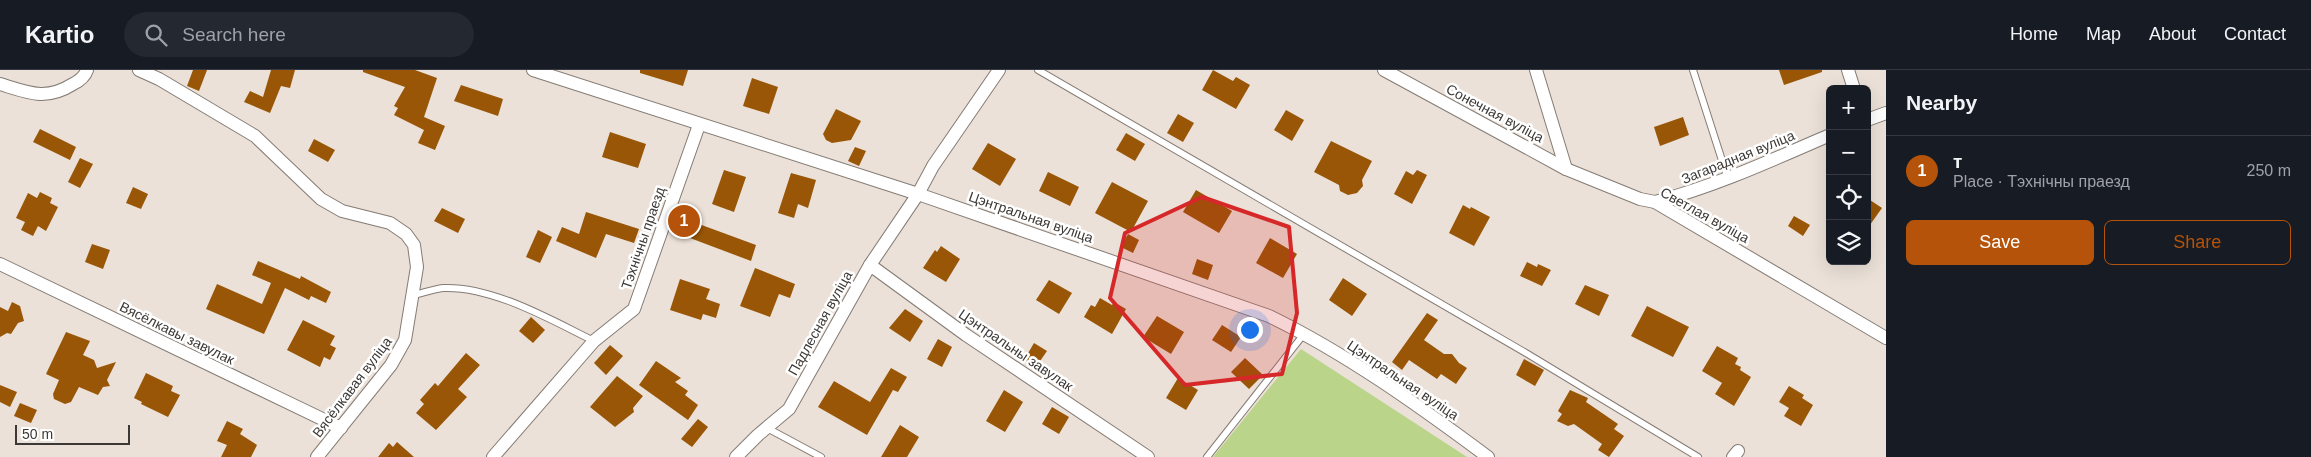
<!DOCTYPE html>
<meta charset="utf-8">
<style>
body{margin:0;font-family:Helvetica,sans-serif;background:#242831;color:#f1f3f6}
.controls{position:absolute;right:15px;top:15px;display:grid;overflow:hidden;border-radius:8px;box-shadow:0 5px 20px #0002}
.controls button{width:45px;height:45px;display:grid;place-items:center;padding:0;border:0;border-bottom:1px solid #363941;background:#171b24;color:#f1f3f6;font:25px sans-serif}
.scale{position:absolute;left:15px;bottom:12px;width:115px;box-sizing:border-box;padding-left:5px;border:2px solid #3c3835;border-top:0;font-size:14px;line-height:18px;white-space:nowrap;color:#3c3835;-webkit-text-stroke:4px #fff;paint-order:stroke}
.you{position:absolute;left:1249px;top:259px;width:18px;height:18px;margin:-12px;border:4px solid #fff;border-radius:50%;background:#1a73e8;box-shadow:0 0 0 8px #1a73e833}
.badge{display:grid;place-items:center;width:32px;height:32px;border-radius:50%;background:#b45309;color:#fff;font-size:16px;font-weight:700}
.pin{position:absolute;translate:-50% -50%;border:2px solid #fff;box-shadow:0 1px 5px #0006}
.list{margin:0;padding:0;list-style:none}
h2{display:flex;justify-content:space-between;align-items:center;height:65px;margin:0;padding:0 20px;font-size:21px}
h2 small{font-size:16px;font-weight:400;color:#9ea1a6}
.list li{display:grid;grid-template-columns:32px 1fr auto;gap:15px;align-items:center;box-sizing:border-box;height:70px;padding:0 20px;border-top:1px solid #363941}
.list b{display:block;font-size:19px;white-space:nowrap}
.list p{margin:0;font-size:16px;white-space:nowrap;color:#9ea1a6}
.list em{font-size:16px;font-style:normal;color:#9ea1a6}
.actions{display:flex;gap:10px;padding:15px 20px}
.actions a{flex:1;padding:11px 0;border:1px solid #b45309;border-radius:8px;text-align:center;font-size:18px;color:#b45309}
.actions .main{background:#b45309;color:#fff}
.icon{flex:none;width:28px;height:28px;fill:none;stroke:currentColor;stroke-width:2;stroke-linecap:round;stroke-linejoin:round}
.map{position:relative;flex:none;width:1886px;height:387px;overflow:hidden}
header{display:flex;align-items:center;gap:30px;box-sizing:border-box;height:70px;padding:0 25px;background:#171b24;border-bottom:1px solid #363941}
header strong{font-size:24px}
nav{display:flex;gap:28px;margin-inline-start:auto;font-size:18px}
.search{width:350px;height:45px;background:#242831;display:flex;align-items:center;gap:12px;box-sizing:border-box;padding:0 18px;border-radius:28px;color:#9ea1a6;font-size:19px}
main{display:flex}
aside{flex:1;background:#171b24}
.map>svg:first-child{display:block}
.green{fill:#bad489}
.building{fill:#985606}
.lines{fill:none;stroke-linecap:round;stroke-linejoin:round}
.lane-casing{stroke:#847b74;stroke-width:8}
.street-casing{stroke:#847b74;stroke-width:14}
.lane{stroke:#fff;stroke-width:6}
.street{stroke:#fff;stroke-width:12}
.marked{fill:#d62828;fill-opacity:0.2;stroke:#d62828;stroke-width:4;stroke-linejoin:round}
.labels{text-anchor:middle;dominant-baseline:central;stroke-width:5;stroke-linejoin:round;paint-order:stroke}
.street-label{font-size:14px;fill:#3c3835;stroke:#fff}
</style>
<header>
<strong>Kartio</strong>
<div class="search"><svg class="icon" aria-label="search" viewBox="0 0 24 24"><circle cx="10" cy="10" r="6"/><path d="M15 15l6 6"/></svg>Search here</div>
<nav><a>Home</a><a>Map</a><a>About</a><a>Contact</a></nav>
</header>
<main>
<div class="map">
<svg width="1886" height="387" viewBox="0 0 1886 387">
<rect width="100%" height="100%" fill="#ebe1d8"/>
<polygon class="green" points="1301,279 1467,387 1213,387"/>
<g class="building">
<polygon points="193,0 207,0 199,21 187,16"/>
<polygon points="271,0 295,0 290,18 281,16 270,43 244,32 250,21 263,27"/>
<polygon points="363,0 415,0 437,8 424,47 445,56 435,80 418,73 424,60 394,45 398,38 394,36 405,17 363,2"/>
<polygon points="640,0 688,0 683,16 640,3"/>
<polygon points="1213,0 1233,11 1236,7 1250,15 1236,39 1202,20"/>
<polygon points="1779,0 1822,0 1822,2 1784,15"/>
<polygon points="752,8 778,17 769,44 743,36"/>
<polygon points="461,15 503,29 498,46 454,31"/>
<polygon points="836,39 861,51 851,70 832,73 826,70 823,64"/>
<polygon points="1286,40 1304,50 1292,71 1274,60"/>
<polygon points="1178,44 1194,53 1183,72 1167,63"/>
<polygon points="1683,47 1689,65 1660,76 1654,57"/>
<polygon points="40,59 76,77 70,90 33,72"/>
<polygon points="610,62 646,74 638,98 602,87"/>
<polygon points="1126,63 1145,74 1135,91 1116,80"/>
<polygon points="314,69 335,80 328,92 308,81"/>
<polygon points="1331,71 1372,91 1362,110 1363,116 1357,123 1348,125 1340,121 1339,115 1314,102"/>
<polygon points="988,73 1016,89 1000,116 972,99"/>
<polygon points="855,77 866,81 859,96 848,91"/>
<polygon points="80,88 93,94 80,118 68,112"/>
<polygon points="724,100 746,107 734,142 712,134"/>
<polygon points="1417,100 1427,105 1412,134 1394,124 1406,101 1413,105"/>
<polygon points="1048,102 1079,117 1070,136 1039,121"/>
<polygon points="791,103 816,110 808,138 798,134 794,148 778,143"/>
<polygon points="1112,112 1148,131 1131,162 1095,143"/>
<polygon points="133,117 148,124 141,139 126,133"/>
<polygon points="1196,120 1232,141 1219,163 1183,142"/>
<polygon points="40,122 52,128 50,133 58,137 46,161 38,156 33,166 21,160 25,152 16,148 28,123 37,128"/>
<polygon points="1867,128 1882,138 1867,159"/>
<polygon points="1463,135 1470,139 1471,137 1490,147 1474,176 1449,163"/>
<polygon points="442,138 465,149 458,163 434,151"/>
<polygon points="586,142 639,159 634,173 606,164 596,188 556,171 562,157 579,164"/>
<polygon points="1794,146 1810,155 1803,166 1788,156"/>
<polygon points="688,150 756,175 751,191 682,165"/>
<polygon points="538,160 552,167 540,193 526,187"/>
<polygon points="1128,164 1139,170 1133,183 1121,177"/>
<polygon points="1270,168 1297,184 1283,208 1256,193"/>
<polygon points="92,174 110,180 103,199 85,192"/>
<polygon points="941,176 960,189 946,212 923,198 935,180 937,182"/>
<polygon points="1197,189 1213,195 1208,210 1192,204"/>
<polygon points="258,191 300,209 301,206 331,222 326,233 311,226 309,230 285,218 264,264 206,239 217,214 262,234 271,213 252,205"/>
<polygon points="1527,192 1537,197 1538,194 1551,200 1542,216 1520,206"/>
<polygon points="755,198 795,214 790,228 779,224 770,247 740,236"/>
<polygon points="1343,208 1367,224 1352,246 1329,230"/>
<polygon points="680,209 710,219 706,229 720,234 716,248 703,244 701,250 670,240"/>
<polygon points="1049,210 1072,223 1059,244 1036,230"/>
<polygon points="1585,215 1609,225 1599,246 1575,234"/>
<polygon points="1100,228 1112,235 1114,232 1126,239 1112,264 1084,247 1091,235 1095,237"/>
<polygon points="12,232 20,236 24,251 18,253 11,264 7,263 0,267 0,237 8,241"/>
<polygon points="1647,236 1689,257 1673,287 1631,266"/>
<polygon points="905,239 923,251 910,272 889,258"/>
<polygon points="1427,243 1438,250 1424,270 1444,284 1452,284 1459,293 1467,298 1456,314 1441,304 1437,309 1409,290 1402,300 1392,292"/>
<polygon points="1157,246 1184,262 1171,284 1143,267"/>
<polygon points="531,247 545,260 533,273 519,261"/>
<polygon points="303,250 335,266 330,275 336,278 330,290 324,287 320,297 287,280"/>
<polygon points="1222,255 1241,267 1231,282 1212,270"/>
<polygon points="66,262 90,271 83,285 94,290 97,298 116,292 107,310 110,316 103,317 98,325 79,317 71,332 65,334 54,329 53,324 59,310 46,304"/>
<polygon points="938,269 952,277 942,297 927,289"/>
<polygon points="1034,273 1047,281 1036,297 1024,290"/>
<polygon points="610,275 623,286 606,305 594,293"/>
<polygon points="1717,276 1738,288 1735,294 1741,297 1740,300 1751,307 1734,336 1715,324 1722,313 1702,301"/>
<polygon points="466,283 480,295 458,319 467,327 436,360 416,343 424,334 420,330 435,313 438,316"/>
<polygon points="1245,288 1263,305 1249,319 1231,302"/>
<polygon points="1524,289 1544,300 1535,316 1516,305"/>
<polygon points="656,291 681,308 675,312 688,321 685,325 698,335 688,350 639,315"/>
<polygon points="891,298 907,307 898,322 893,320 867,365 818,337 834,311 870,332"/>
<polygon points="146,303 173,316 171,321 180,325 168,347 141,334 142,332 134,328"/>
<polygon points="617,306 643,326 633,338 634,342 615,357 590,337"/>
<polygon points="1178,308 1198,320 1186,340 1166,328"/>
<polygon points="0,315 17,322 10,337 0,332"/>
<polygon points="1789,316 1804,325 1802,328 1813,335 1801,356 1784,346 1789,338 1779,332"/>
<polygon points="1004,320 1023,332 1005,362 986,351"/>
<polygon points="1570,320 1588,328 1586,332 1618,354 1614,359 1624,366 1609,387 1598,380 1602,374 1574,354 1568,356 1557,351 1562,344 1558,341"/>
<polygon points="20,333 37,340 31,353 14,346"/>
<polygon points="1052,337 1069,347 1059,364 1042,354"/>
<polygon points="698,349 708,357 692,377 681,369"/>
<polygon points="227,351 243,359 240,364 257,375 251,387 221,387 227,375 217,371"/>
<polygon points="900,355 919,367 907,387 881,387"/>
<polygon points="397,372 414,387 378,387 389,373 393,377"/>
</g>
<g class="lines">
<g class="lane-casing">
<g id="lane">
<polyline points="1038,0 1526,283 1698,387"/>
<polyline points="1693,0 1728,109"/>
<path d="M414,225C423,223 434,219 443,218C493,216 551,250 594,271"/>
<polyline points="767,358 821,387"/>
<polyline points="1207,387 1304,264"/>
</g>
</g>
<g class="street-casing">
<g id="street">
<polyline points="139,0 159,9 255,66 321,129 342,141 390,153 406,164 414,175 417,197 405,270 391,295 317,387"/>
<path d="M533,0L918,124L1269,246C1347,284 1418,335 1488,387"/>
<polyline points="1384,0 1566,99 1640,129 1655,132 1886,268"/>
<polyline points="1536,0 1566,99"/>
<polyline points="1848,0 1854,19"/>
<path d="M0,14C29,23 46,31 73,14C79,11 85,6 87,0"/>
<polyline points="1867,50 1886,43"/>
<path d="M1655,132C1716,116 1772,90 1830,65"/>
<polyline points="0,194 341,358"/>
<polyline points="870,195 966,265 1148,387"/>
<polyline points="493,387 594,271 634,239 699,55"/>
<polyline points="736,387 758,365 789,339 870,195 918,124 933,96 999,0"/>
<polyline points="1733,387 1738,381"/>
</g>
</g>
<use href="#lane" class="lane"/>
<use href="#street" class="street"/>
</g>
<path class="marked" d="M1202,127L1289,157L1297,243L1282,304L1185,315L1110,228L1125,163Z"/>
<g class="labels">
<g class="street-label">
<text transform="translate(1495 43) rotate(28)">Сонечная вуліца</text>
<text transform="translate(1738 87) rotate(-22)">Загарадная вуліца</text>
<text transform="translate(1705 145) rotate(29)">Светлая вуліца</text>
<text transform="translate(1031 147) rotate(19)">Цэнтральная вуліца</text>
<text transform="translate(643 168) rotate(-71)">Тэхнічны праезд</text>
<text transform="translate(820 253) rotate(-61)">Падлесная вуліца</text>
<text transform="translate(177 263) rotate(26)">Вясёлкавы завулак</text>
<text transform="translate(1016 280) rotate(34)">Цэнтральны завулак</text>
<text transform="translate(1403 310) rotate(34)">Цэнтральная вуліца</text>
<text transform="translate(352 317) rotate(-53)">Вясёлкавая вуліца</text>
</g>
</g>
</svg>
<div class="controls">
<button>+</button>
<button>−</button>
<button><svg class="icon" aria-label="locate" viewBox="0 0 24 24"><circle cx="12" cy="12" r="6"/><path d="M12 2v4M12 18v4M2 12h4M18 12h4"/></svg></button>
<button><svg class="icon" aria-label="layers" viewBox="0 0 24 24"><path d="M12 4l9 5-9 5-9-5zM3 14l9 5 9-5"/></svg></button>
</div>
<div class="scale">50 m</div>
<div class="you"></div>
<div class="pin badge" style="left:684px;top:151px">1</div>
</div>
<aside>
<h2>Nearby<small></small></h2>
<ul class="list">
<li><span class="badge">1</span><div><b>т</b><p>Place · Тэхнічны праезд</p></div><em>250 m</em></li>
</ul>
<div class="actions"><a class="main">Save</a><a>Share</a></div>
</aside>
</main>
